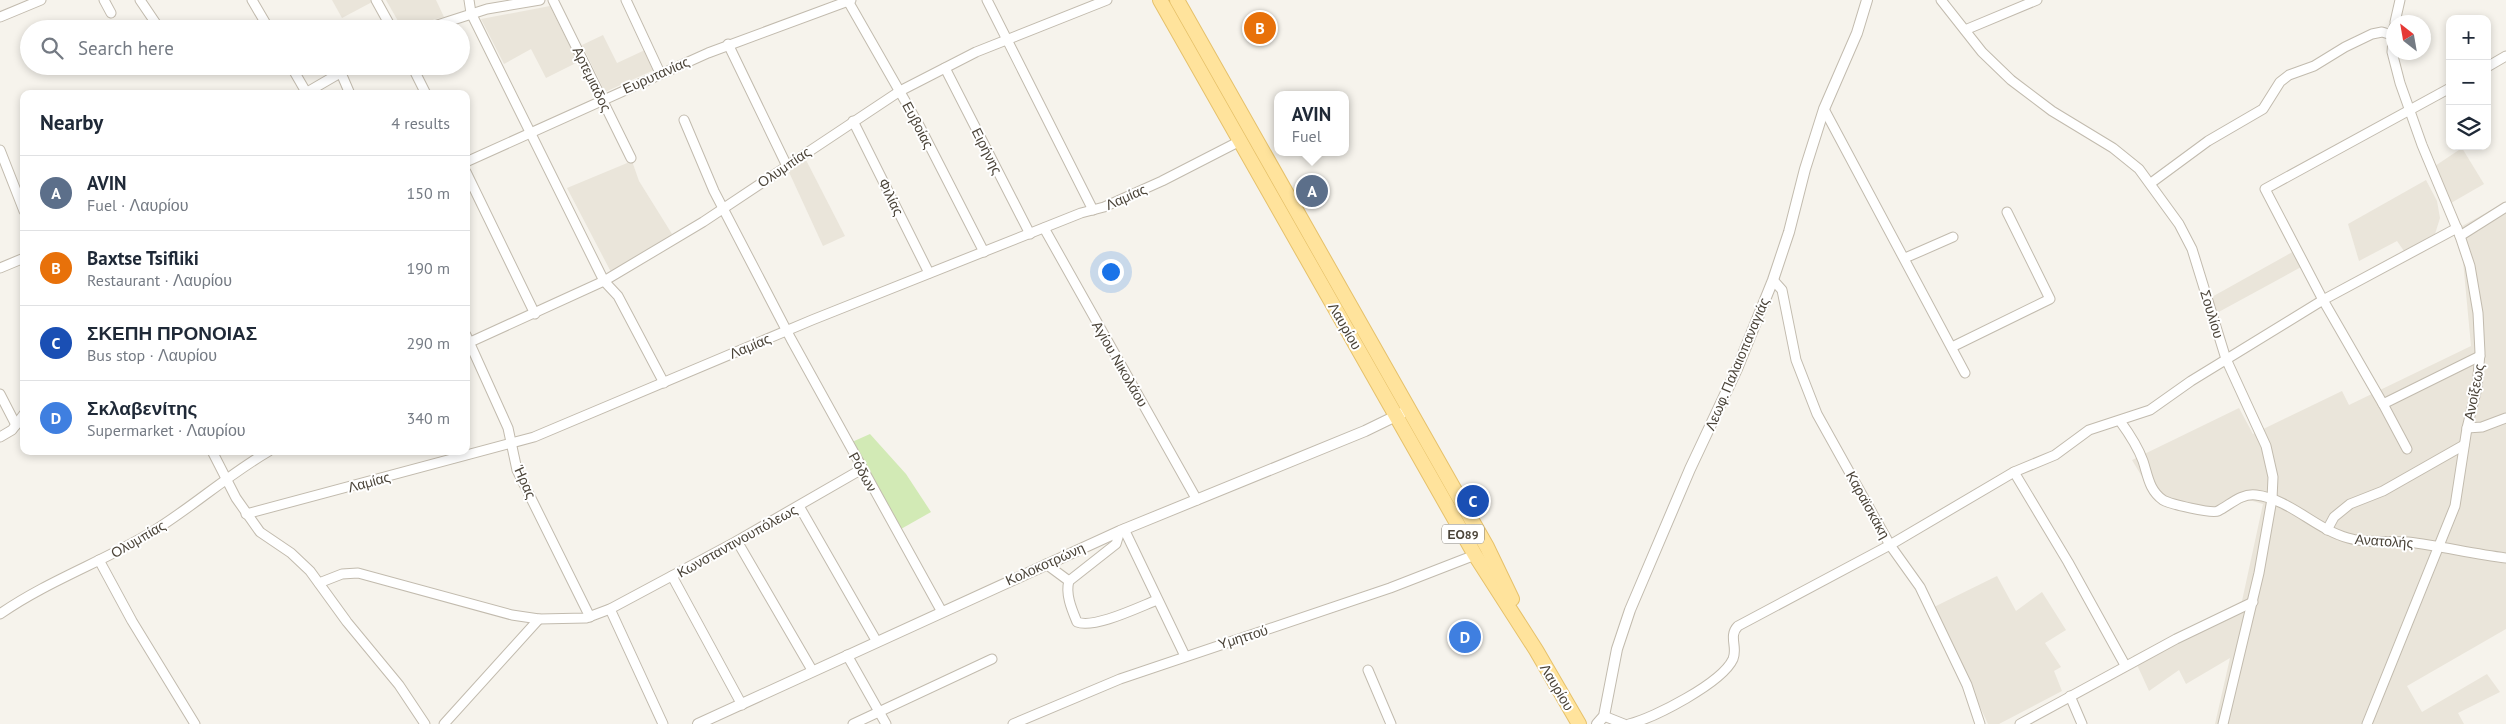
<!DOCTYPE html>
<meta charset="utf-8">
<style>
body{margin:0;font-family:"PT Sans",sans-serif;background:#f2f2f3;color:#1f2937}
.controls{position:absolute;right:15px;top:15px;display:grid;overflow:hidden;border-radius:10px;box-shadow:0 2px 8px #0003}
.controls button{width:45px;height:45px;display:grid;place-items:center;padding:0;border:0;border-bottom:1px solid #e0e1e3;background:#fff;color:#1f2937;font:25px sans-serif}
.compass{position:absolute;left:2386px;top:15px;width:45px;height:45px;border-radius:50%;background:#fff;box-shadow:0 2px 8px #0003;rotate:329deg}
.you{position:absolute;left:1110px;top:271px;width:18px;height:18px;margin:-12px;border:4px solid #fff;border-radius:50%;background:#1a73e8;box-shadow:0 0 0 8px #1a73e833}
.badge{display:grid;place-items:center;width:32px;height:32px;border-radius:50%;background:#7c3aed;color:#fff;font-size:16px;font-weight:700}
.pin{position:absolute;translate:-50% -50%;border:2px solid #fff;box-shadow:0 1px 5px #0006}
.popup{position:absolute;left:1274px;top:91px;width:75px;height:65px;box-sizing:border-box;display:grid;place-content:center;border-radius:10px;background:#fff;filter:drop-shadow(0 1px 4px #0005);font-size:16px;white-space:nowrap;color:#747a83}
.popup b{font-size:19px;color:#1f2937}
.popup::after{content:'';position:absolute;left:50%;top:100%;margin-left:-10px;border:10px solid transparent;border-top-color:#fff}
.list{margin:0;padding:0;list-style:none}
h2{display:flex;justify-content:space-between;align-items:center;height:65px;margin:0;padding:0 20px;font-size:21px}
h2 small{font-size:16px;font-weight:400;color:#747a83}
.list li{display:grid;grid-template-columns:32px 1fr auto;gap:15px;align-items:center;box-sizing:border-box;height:75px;padding:0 20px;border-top:1px solid #e0e1e3}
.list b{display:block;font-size:19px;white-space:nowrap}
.list p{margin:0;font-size:16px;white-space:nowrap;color:#747a83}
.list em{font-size:16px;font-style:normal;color:#747a83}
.icon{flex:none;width:28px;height:28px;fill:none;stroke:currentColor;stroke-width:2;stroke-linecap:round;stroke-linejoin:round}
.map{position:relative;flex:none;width:2506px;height:724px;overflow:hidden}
.search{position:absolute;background:#fff;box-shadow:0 2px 8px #0003;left:20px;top:20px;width:450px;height:55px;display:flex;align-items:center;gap:12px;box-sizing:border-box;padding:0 18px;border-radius:28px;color:#747a83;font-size:19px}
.panel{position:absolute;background:#fff;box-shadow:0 2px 8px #0003;left:20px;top:90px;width:450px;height:365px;border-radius:10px}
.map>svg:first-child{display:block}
.residential{fill:#eae5da}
.green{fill:#d2eab5}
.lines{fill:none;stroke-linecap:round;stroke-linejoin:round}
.minor-casing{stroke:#c2bbae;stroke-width:11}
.tertiary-casing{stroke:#c2bbae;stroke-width:12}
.primary-casing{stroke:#e6c16a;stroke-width:16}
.minor{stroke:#fff;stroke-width:9}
.tertiary{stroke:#fff;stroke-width:10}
.primary{stroke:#ffe39c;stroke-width:14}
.labels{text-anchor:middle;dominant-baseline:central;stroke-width:4;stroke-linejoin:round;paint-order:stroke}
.shield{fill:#fff;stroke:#817c74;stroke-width:1}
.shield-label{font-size:12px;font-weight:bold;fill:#4b4439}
.street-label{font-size:14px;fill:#4b4439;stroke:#fff}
</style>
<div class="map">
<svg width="2506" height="724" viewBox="0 0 2506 724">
<rect width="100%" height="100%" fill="#f6f3ec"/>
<g class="residential">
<polygon points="332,0 373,0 374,1 342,18"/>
<polygon points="386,0 436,0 444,17 402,28"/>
<polygon points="550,6 578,62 546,78 531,49 504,64 481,19"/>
<polygon points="603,35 617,63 645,50 654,70 605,92 582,45"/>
<polygon points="2462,148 2484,184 2451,203 2435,166"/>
<polygon points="805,158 845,236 823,246 788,170"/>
<polygon points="632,161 639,181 672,234 611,272 567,188"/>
<polygon points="2426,180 2437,201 2440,218 2435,234 2404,251 2397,241 2359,261 2348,224"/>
<polygon points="2506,202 2506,629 2407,686 2422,712 2487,674 2500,692 2458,713 2464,724 2215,724 2230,658 2186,684 2179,670 2149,691 2133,656 2242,601 2263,504 2249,500 2210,516 2168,507 2156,500 2132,460 2239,408 2253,434 2342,391 2349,405 2471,346 2463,261 2453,231"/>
<polygon points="2296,250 2303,266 2215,314 2210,298"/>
<polygon points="1997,576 2016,611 2042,592 2066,630 2045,643 2061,667 2054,671 2062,691 1999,724 1988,724 1934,607"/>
</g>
<polygon class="green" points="870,434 906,474 931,512 901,529 852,442"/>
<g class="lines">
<g class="minor-casing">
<g id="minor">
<polyline points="104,0 111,13"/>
<polyline points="140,0 159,28"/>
<polyline points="252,0 269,29"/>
<polyline points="376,0 392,29"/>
<polyline points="469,0 471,13 604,281 618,296 664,383"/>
<polyline points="553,0 631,158"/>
<polyline points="626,0 660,73"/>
<polyline points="987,0 1093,210"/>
<polyline points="1941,0 1982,52 2011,80 2052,111 2113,148 2139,169 2179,224 2192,249 2226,359 2266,446 2273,477 2272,499 2259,573 2223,724"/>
<polyline points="848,1 920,127 984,252"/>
<polyline points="0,17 41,0"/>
<polyline points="2395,22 2400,0"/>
<polyline points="425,29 487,9 540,0"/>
<polyline points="1965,30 2037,0"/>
<polyline points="728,44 786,164"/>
<polyline points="291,66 306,92"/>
<polyline points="412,66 426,94"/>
<polyline points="2487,67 2506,56"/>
<polyline points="945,68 1030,234"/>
<polyline points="341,73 350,94"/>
<polyline points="304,94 352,66"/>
<polyline points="1824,109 1965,373"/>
<polyline points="684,120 714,191 791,339 942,612"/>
<polyline points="853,121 929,273"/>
<polyline points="0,150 24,211"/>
<polyline points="466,162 708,53 851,0"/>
<polyline points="466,172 535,314"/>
<polyline points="2151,183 2208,141 2263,109 2280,82 2289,75 2314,66 2345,47 2372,34 2382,32 2392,35"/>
<polyline points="1044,228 1197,500"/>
<polyline points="2460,236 2506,207"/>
<polyline points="1905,258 1953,237"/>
<polyline points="0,268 24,258"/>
<polyline points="1773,280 1782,290 1796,360 1817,414 1890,545 1920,587 1967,685 1980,724"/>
<polyline points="466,335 508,428 517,470 590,617"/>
<polyline points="466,344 604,281 703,222 900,91 976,52 1107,0"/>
<polyline points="1952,347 2050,299 2007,212"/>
<polyline points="0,394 16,425"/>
<polyline points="2383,404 2323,300 2457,228"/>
<path d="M2120,421C2128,432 2138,447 2143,461C2148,476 2149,490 2163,500C2170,504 2212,514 2218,511C2230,505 2241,493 2256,495C2290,499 2315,529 2348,538C2367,544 2389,540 2408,542C2441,546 2473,554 2506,558"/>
<polyline points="2467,428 2482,427 2506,418"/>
<polyline points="0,437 12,430 24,414"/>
<polyline points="2407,449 2383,404 2480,356"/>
<polyline points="212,451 236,498 260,532 291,553 310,571 347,622 399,685 425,724"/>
<polyline points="2014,472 2068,562 2125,665"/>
<polyline points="799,506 877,642"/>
<polyline points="246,514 534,437 812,320 1081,213 1104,207 1162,181 1240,141"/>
<polyline points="1124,529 1185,656"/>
<polyline points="2327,530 2334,517 2350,504 2383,491 2464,445"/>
<path d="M1120,531L1116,544L1069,581C1065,594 1072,610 1077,622C1094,629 1139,607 1157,600"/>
<polyline points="737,541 812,670"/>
<polyline points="99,560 132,621 195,724"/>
<polyline points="1046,564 1069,581"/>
<polyline points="672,576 742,705"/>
<polyline points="319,583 342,574 358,573 512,615 539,619 586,618 610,609 737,541 862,469"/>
<polyline points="610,609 663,724"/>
<path d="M0,614C46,582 99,563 147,535C189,510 226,476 269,451"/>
<polyline points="847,655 886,724"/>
<polyline points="1368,670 1391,724"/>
<polyline points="2070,696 2082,724"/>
<polyline points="1604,716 1624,724"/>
<polyline points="444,724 539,619"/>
<polyline points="853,724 992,659"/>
<polyline points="1013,724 1120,679 1390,588 1475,555"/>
<path d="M1629,724C1654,718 1722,683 1733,659C1738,647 1728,636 1738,626L1890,545L2014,472L2055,455L2089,430L2150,410L2191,381L2323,300L2265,189L2450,88"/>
<polyline points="2020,724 2176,639 2253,602"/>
<polyline points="2367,724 2455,506 2467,428 2477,388 2480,353 2478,313 2470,266 2460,236 2422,145 2400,83 2392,52 2394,27"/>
</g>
</g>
<g class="tertiary-casing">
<g id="tertiary">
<polyline points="698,724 1120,531 1365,431 1402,413"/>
<polyline points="1597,724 1604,716 1617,649 1630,610 1690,469 1737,369 1773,280 1789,232 1805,169 1824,109 1857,33 1867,0"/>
</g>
</g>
<g class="primary-casing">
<g id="primary">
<polyline points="1160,0 1475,555 1536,650 1579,724"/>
<polyline points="1177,0 1487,547 1512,599"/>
</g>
</g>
<use href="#minor" class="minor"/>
<use href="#tertiary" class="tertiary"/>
<use href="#primary" class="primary"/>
</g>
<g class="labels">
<rect class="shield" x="1442" y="524.5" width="42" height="19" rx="4"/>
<g class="shield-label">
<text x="1463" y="534">ΕΟ89</text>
</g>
<g class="street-label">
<text transform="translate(656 75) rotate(-24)">Ευρυτανίας</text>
<text transform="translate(592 79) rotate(64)">Αρτεμιαδος</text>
<text transform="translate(918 125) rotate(62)">Ευβοίας</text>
<text transform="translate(987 151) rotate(63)">Ειρήνης</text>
<text transform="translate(784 167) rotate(-34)">Ολυμπίας</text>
<text transform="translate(891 197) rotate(64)">Φιλίας</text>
<text transform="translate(1126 197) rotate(-24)">Λαμίας</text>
<text transform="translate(2212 314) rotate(73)">Σουλίου</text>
<text transform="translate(1345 326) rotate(60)">Λαυρίου</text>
<text transform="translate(750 346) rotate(-23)">Λαμίας</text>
<text transform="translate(1120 364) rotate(60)">Αγίου Νικολάου</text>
<text transform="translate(1737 364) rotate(-67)">Λεωφ. Παλαιοπαναγιάς</text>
<text transform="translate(2474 392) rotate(-79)">Ανοίξεως</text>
<text transform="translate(863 472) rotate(61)">Ρόδων</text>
<text transform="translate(369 482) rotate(-15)">Λαμίας</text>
<text transform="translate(525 482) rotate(66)">Ήρας</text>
<text transform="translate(1868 505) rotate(61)">Καραϊσκάκη</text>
<text transform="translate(138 539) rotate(-30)">Ολυμπίας</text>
<text transform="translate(737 541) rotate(-29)">Κωνσταντινουπόλεως</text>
<text transform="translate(2384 541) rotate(4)">Ανατολής</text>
<text transform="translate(1045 564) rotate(-24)">Κολοκοτρώνη</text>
<text transform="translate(1243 637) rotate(-17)">Υμηττού</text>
<text transform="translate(1557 687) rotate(59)">Λαυρίου</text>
</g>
</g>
</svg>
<div class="controls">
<button>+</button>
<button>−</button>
<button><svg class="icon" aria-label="layers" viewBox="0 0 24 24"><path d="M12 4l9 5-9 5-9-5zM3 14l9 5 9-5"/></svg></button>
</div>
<svg class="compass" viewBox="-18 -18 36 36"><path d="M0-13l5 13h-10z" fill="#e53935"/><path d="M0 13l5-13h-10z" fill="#747a83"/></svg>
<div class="you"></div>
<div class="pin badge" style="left:1312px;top:191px;background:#5c6f8a">A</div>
<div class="popup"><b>AVIN</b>Fuel</div>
<div class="pin badge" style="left:1260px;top:28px;background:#e8710a">B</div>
<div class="pin badge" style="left:1473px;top:501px;background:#1a4fb4">C</div>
<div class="pin badge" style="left:1465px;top:637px;background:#3f7fe0">D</div>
<div class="search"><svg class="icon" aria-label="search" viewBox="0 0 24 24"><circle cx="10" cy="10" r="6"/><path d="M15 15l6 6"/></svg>Search here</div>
<section class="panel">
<h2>Nearby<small>4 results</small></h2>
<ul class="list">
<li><span class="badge" style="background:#5c6f8a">A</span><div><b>AVIN</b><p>Fuel · Λαυρίου</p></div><em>150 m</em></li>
<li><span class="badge" style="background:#e8710a">B</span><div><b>Baxtse Tsifliki</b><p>Restaurant · Λαυρίου</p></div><em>190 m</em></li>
<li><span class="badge" style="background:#1a4fb4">C</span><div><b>ΣΚΕΠΗ ΠΡΟΝΟΙΑΣ</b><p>Bus stop · Λαυρίου</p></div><em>290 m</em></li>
<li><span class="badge" style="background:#3f7fe0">D</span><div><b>Σκλαβενίτης</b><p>Supermarket · Λαυρίου</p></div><em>340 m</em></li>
</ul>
</section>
</div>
